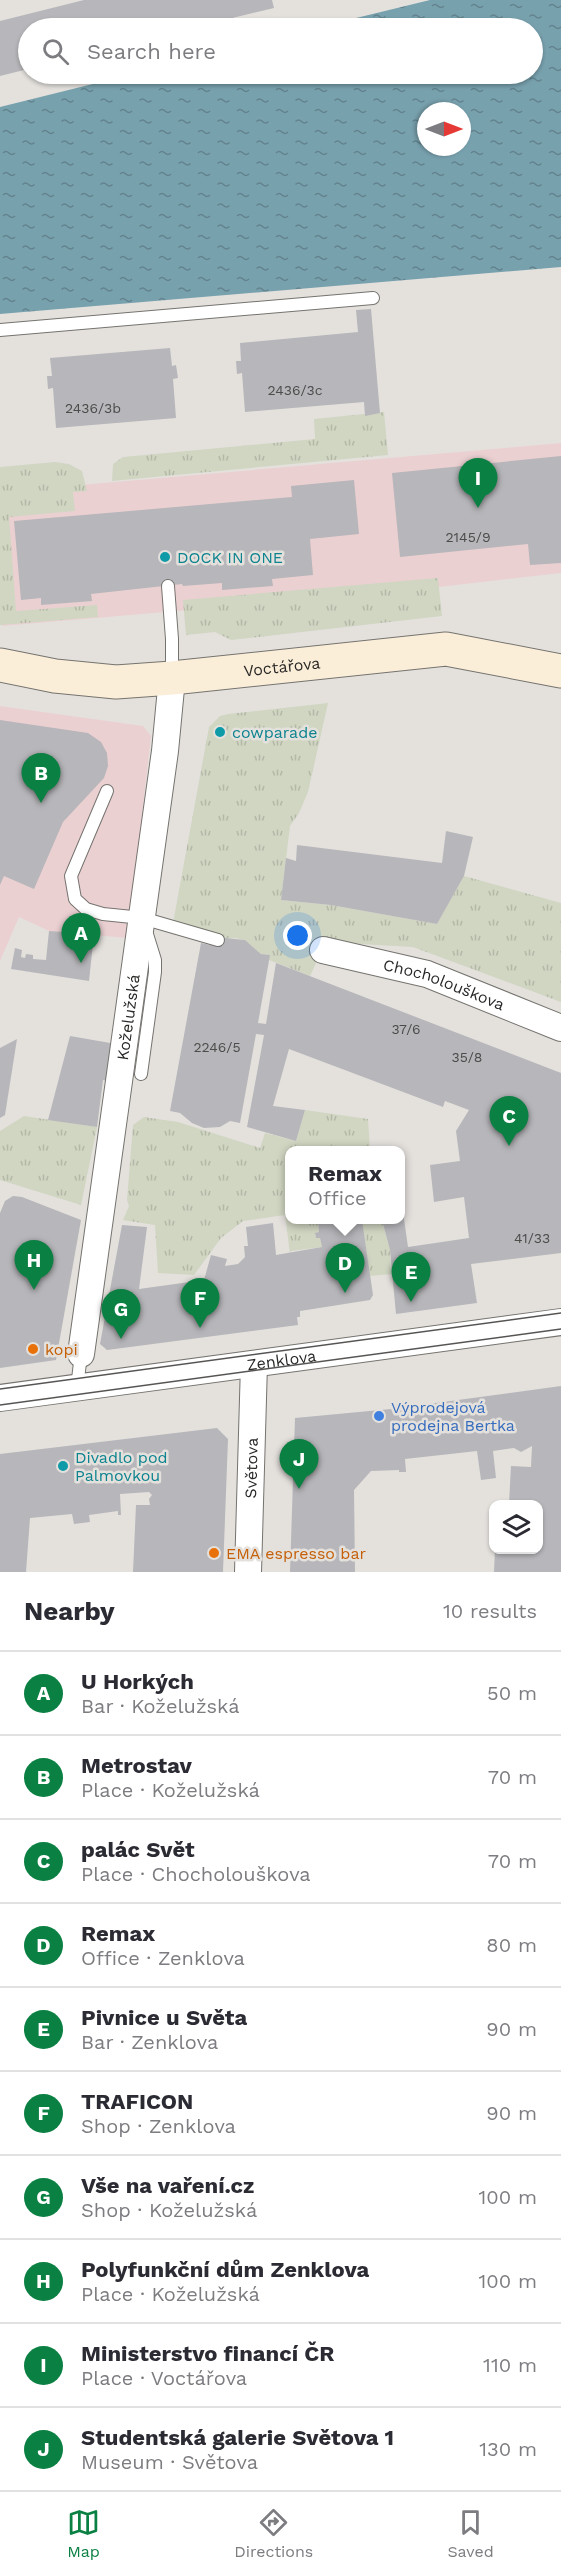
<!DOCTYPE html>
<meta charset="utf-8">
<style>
body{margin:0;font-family:"Work Sans",sans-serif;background:#f7f7f7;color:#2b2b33}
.controls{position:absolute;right:18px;bottom:18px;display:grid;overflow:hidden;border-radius:12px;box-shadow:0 2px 4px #0004}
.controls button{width:54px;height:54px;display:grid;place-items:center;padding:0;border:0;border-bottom:2px solid #e1e1e2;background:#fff;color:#2b2b33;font:30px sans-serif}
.compass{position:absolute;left:417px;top:102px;width:54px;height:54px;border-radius:50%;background:#fff;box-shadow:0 2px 4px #0004;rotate:90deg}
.you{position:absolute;left:298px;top:936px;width:21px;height:21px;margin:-15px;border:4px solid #fff;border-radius:50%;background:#1a73e8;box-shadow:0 0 0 9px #1a73e833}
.badge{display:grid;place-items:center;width:39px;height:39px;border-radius:50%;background:#0b8043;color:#fff;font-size:20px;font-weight:700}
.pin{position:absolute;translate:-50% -50px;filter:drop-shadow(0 2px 3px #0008)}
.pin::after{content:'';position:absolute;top:32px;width:21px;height:18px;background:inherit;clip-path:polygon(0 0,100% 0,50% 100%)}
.popup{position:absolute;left:285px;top:1146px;width:120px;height:78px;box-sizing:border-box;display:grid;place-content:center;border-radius:12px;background:#fff;filter:drop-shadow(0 2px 4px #0005);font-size:20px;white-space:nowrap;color:#7c7c81}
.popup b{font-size:22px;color:#2b2b33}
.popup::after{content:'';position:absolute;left:50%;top:100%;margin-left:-12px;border:12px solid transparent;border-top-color:#fff}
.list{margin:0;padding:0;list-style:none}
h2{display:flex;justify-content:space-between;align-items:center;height:78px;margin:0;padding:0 24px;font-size:26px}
h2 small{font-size:20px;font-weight:400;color:#7c7c81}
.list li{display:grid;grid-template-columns:39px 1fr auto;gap:18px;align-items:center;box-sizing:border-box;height:84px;padding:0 24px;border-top:2px solid #e1e1e2}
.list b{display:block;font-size:22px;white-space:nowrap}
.list p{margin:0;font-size:20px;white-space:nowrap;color:#7c7c81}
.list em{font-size:20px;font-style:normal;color:#7c7c81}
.icon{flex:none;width:33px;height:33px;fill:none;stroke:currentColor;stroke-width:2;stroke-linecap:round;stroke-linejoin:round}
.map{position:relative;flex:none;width:561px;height:1572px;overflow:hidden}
.search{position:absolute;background:#fff;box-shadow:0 2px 4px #0004;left:18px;right:18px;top:18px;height:66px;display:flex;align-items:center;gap:15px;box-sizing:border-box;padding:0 21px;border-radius:33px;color:#7c7c81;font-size:22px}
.sheet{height:918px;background:#fff}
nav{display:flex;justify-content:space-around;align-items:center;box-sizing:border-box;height:84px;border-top:2px solid #e1e1e2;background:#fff;font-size:16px;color:#7c7c81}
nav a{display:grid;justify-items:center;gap:3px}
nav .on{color:#0b8043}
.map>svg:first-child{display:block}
.commercial{fill:#ebd0d2}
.grass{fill:url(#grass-tufts)}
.water{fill:url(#water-ripples);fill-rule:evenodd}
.building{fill:#b7b6ba}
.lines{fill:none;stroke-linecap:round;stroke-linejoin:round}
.service-casing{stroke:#75736f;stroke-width:14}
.minor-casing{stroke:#75736f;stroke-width:28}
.secondary-casing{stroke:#75736f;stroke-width:35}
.service{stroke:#fff;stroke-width:12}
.minor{stroke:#fff;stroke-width:26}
.secondary{stroke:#fbeed9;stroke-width:33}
.tram{stroke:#575553;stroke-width:1.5}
.culture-dot{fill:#0f9aa8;stroke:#e4e1dd;stroke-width:2}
.food-dot{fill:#e8710a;stroke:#e4e1dd;stroke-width:2}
.shop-dot{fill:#3f7fe0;stroke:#e4e1dd;stroke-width:2}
.labels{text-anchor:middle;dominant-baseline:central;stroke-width:5;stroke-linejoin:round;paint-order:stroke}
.number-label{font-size:14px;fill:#4c4c4b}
.culture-label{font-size:16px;fill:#0d838f;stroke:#e4e1dd;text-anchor:start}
.street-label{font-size:16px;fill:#292826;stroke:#e4e1dd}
.food-label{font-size:16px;fill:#c56008;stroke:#e4e1dd;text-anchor:start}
.shop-label{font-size:16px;fill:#366cbe;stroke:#e4e1dd;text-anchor:start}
</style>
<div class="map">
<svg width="561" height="1572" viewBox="0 0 561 1572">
<defs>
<pattern id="grass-tufts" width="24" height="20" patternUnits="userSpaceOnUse" patternTransform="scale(1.5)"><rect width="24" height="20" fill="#d0d6c2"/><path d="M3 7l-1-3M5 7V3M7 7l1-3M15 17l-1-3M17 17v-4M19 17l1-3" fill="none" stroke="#b3b8a7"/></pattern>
<pattern id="water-ripples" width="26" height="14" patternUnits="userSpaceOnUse" patternTransform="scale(1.5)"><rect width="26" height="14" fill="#78a1ae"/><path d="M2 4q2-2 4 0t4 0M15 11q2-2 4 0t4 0" fill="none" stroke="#62838d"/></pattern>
</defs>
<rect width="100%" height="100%" fill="#e4e1dd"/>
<g class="commercial">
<polygon points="561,443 561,573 387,593 2,626 0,593 0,492"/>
<polygon points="0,706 143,726 151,736 128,938 49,931 19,917 0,961"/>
</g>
<g class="grass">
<polygon points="384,412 388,455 112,481 113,464 123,457 315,439 314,419"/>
<polygon points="55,462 69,464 82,471 87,491 73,492 75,511 9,517 16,611 97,605 98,617 0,625 0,467"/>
<polygon points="438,578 442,616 231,640 215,632 186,635 183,600"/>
<polygon points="328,703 308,792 299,813 290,826 281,900 331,905 437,924 464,876 561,903 561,1002 413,947 326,942 310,976 269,960 269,955 261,954 245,940 235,938 218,940 173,923 209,727 220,716 228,714"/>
<polygon points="305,1110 368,1119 370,1150 290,1150 290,1220 318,1220 319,1232 315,1233 316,1238 320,1238 322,1247 291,1251 290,1254 285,1215 243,1221 221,1238 194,1275 158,1273 155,1225 123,1220 129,1206 127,1200 133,1125 144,1117 178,1122 260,1148 265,1133 296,1141"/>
<polygon points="24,1116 97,1127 81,1205 0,1180 0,1131"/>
<polygon points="362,1220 382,1220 390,1250 391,1274 370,1276"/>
</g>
<path class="water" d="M430,0H561V267L0,314V107L133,74H532V28H315ZM426,111H462V147H426Z"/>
<g class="building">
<polygon points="84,0 272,0 274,8 191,28 28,28 28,69 0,76 0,21"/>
<polygon points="371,309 380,413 365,416 364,402 245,412 242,373 237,374 236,361 241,361 240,343 358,332 356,310"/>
<polygon points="170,348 172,366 176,365 178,378 173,379 176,418 56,428 53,388 48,389 47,376 52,376 50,358"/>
<polygon points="561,456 561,563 530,565 528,544 400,557 392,473"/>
<polygon points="354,480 359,534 310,539 313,575 272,579 273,586 222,590 222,583 183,586 182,584 91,594 92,601 41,605 41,598 21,600 14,521 292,497 291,486"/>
<polygon points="0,720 88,733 101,742 107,753 108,766 104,778 63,822 34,889 4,876 0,885"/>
<polygon points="446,831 473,837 464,876 437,924 331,905 281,900 286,858 296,861 297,845 442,863"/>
<polygon points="49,931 94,934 89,981 11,969 15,948 22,950 21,957 25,958 26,954 33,955 33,959 46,960"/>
<polygon points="224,938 245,940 261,954 270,955 258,1023 266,1024 276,963 561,1073 561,1253 471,1264 477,1303 396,1314 390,1250 382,1220 400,1220 402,1205 408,1247 469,1238 464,1197 434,1202 430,1165 460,1161 456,1131 469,1110 445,1101 443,1107 289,1049 273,1106 305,1110 296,1141 247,1127 264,1035 256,1034 240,1123 230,1121 220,1127 204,1128 192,1123 180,1113 170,1111 201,943 210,945"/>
<polygon points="70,1036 116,1044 109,1081 103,1080 97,1127 48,1120"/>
<polygon points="17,1039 5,1115 0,1118 0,1048"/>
<polygon points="13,1196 22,1197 81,1220 56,1360 0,1368 0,1213 5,1201"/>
<polygon points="331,1220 362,1220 373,1295 370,1300 300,1311 300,1317 297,1317 298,1325 107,1350 100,1344 122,1225 147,1227 139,1289 204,1280 211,1255 227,1259 225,1266 238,1264 245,1257 244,1246 248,1246 246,1227 273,1223 276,1255 322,1247 320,1238 316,1238 315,1233 319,1232 318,1221"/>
<polygon points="561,1386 561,1572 494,1572 495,1550 538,1550 538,1504 509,1504 511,1466 531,1467 532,1446 521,1452 514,1448 493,1451 496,1478 481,1480 477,1451 405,1459 406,1472 399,1472 399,1470 371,1471 354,1490 355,1572 290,1572 295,1418 391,1409"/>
<polygon points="217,1428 228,1439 223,1572 133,1572 136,1505 150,1505 149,1499 152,1495 149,1492 120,1494 121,1515 118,1515 118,1511 89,1515 90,1522 74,1524 72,1514 30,1518 26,1572 0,1572 0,1454"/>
</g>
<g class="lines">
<g class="service-casing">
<g id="service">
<polyline points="0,330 373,298"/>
<polyline points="168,586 172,639 172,677"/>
<polyline points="107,791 71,876 75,899 86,909 103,914 142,918 218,940"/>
<polyline points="141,1074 155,972 155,960 146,931"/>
<polyline points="77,1388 81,1354"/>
</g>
</g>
<g class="minor-casing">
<g id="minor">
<path id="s1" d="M323,950L427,974L561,1028"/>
<path id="s2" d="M81,1354L165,751L172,678"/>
<path id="s3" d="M0,1398L561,1322"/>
<path id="s4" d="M248,1572L254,1364"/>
</g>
</g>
<g class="secondary-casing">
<g id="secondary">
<path id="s5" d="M0,665L55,676L116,682L172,678L446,649L561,671"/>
</g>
</g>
<use href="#service" class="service"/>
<use href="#minor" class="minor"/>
<use href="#secondary" class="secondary"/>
<g class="tram">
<polyline points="0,1389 561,1313"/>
<polyline points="0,1405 561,1329"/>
</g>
</g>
<g class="culture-dot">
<circle cx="165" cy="557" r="6"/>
<circle cx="220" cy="732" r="6"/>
<circle cx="63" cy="1466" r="6"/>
</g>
<g class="food-dot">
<circle cx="33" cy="1349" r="6"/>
<circle cx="214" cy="1553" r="6"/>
</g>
<circle class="shop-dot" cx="379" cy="1416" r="6"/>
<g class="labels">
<g class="number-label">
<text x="295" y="390">2436/3c</text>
<text x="93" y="408">2436/3b</text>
<text x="468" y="537">2145/9</text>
<text x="406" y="1029">37/6</text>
<text x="217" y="1047">2246/5</text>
<text x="467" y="1057">35/8</text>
<text x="532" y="1238">41/33</text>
</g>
<g class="culture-label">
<text x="177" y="557">DOCK IN ONE</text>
<text x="232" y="732">cowparade</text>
<text x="75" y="1457">Divadlo pod<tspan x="75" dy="18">Palmovkou</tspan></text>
</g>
<g class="street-label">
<text stroke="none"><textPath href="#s5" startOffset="284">Voctářova</textPath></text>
<text stroke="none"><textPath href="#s1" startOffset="126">Chocholouškova</textPath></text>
<text stroke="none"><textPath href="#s2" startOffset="340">Koželužská</textPath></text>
<text stroke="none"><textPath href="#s3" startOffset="284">Zenklova</textPath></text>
<text stroke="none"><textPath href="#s4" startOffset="104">Světova</textPath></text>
</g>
<g class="food-label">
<text x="45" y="1349">kopi</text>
<text x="226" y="1553">EMA espresso bar</text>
</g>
<g class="shop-label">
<text x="391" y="1407">Výprodejová<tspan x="391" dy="18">prodejna Bertka</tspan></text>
</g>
</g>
</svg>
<div class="controls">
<button><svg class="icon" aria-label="layers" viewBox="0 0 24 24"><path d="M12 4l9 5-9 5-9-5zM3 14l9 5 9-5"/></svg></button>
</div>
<svg class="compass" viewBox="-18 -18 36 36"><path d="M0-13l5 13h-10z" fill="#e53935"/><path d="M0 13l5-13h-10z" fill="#7c7c81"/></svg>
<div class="you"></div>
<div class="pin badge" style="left:81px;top:963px">A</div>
<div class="pin badge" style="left:41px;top:803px">B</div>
<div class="pin badge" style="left:509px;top:1146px">C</div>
<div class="pin badge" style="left:345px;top:1293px">D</div>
<div class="popup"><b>Remax</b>Office</div>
<div class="pin badge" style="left:411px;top:1302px">E</div>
<div class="pin badge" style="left:200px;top:1328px">F</div>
<div class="pin badge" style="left:121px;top:1339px">G</div>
<div class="pin badge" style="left:34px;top:1290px">H</div>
<div class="pin badge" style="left:478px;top:508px">I</div>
<div class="pin badge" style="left:299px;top:1489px">J</div>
<div class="search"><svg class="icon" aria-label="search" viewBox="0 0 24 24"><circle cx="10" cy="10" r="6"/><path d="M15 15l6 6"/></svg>Search here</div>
</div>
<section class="sheet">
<h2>Nearby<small>10 results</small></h2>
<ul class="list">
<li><span class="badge">A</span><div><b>U Horkých</b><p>Bar · Koželužská</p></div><em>50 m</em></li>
<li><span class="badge">B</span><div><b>Metrostav</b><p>Place · Koželužská</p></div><em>70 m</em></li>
<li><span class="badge">C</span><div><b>palác Svět</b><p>Place · Chocholouškova</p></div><em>70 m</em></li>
<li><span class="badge">D</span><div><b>Remax</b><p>Office · Zenklova</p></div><em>80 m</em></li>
<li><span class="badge">E</span><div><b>Pivnice u Světa</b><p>Bar · Zenklova</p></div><em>90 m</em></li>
<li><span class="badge">F</span><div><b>TRAFICON</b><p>Shop · Zenklova</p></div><em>90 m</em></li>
<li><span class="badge">G</span><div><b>Vše na vaření.cz</b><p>Shop · Koželužská</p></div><em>100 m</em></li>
<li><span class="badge">H</span><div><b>Polyfunkční dům Zenklova</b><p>Place · Koželužská</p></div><em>100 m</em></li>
<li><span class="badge">I</span><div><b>Ministerstvo financí ČR</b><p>Place · Voctářova</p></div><em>110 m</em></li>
<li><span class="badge">J</span><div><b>Studentská galerie Světova 1</b><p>Museum · Světova</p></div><em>130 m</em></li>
</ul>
</section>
<nav>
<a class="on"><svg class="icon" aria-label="map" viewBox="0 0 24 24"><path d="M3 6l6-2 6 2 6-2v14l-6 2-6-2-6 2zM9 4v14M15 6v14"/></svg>Map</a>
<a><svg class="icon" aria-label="directions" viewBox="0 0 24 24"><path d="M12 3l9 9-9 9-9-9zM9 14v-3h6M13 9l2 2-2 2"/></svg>Directions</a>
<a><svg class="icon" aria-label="saved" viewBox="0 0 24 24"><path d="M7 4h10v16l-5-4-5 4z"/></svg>Saved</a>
</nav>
